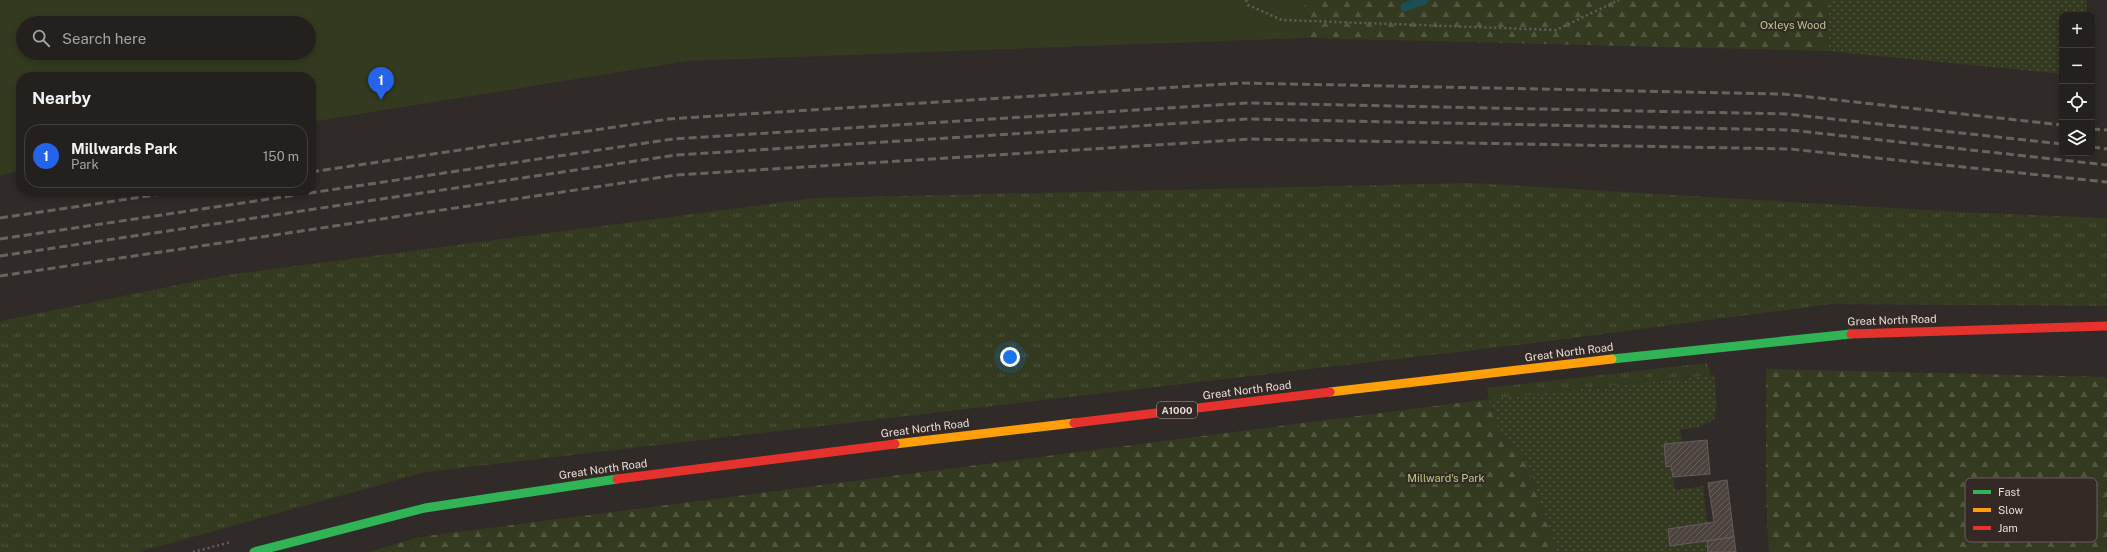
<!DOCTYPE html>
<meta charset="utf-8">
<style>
body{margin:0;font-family:"Public Sans",sans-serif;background:#302d2b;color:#f1f3f6}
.controls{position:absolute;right:12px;top:12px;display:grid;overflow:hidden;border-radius:8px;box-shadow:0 2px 6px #0003}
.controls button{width:36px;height:36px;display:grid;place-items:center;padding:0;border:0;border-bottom:1px solid #413e3c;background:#24201e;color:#f1f3f6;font:20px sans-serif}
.you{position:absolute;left:1010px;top:357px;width:14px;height:14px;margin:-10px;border:3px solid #fff;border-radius:50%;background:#1a73e8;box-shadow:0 0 0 6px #1a73e833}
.badge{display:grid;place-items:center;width:26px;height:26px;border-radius:50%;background:#2563eb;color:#fff;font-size:13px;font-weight:700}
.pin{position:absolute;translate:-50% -33px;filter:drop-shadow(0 1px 2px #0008)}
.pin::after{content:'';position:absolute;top:21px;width:14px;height:12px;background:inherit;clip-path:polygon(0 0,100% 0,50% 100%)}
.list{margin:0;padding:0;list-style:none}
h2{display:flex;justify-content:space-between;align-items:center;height:52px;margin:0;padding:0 16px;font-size:17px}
h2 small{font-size:13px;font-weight:400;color:#a3a3a4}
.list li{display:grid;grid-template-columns:26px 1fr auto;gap:12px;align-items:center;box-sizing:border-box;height:64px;margin:0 8px 8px;padding:0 8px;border:1px solid #413e3c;border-radius:16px}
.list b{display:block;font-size:15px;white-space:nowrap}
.list p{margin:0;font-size:13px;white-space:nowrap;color:#a3a3a4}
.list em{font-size:13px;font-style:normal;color:#a3a3a4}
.icon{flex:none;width:22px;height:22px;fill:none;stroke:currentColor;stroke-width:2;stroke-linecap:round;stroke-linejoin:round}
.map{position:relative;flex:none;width:2107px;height:552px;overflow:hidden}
.search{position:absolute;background:#24201e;box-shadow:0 2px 6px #0003;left:16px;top:16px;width:300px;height:44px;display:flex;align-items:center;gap:10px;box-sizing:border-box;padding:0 14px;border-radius:22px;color:#a3a3a4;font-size:15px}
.panel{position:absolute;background:#24201e;box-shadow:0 2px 6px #0003;left:16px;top:72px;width:300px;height:124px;border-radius:16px}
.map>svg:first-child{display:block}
.grass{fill:url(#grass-tufts)}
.forest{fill:url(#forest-firs)}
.park{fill:#333a20;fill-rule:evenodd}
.garden{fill:url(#garden-dots)}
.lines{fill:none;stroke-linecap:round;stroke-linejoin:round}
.stream{stroke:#1a5053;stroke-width:9}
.building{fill:url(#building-hatch);stroke:#645f5d}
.path{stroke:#625f5b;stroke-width:2.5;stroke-dasharray:2 3;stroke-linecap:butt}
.fast{stroke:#30b455;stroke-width:9}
.slow{stroke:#ff9f0a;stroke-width:9}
.jam{stroke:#e5322d;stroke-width:9}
.rail{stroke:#676460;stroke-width:3;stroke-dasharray:8 4;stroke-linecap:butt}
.labels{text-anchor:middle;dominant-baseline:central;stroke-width:4;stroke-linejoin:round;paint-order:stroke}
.shield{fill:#342924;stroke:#afa7a3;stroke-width:1}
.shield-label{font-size:10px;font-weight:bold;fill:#e4ddda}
.park-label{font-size:11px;fill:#b5cb8a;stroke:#342924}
.street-label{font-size:11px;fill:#e4ddda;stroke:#342924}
.key{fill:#342924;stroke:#695f5b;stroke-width:1}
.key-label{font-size:11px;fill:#e4ddda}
</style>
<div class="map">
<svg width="2107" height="552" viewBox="0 0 2107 552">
<defs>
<pattern id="grass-tufts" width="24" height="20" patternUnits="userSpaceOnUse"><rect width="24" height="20" fill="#333a20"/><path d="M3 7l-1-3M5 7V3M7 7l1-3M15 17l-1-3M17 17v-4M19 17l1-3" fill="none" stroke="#505640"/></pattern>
<pattern id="forest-firs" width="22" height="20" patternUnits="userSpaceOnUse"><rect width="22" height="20" fill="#333a20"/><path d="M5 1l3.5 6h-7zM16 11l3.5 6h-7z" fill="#505640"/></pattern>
<pattern id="garden-dots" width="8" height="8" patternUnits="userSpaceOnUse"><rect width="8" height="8" fill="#333a20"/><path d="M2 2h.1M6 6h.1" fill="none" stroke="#505640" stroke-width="1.8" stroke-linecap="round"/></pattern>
<pattern id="building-hatch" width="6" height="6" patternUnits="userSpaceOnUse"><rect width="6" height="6" fill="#4c423e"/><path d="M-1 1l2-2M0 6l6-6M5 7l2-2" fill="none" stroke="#665d59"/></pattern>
</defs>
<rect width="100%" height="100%" fill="#302a28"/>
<g class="grass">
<polygon points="1472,183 1961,212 2107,218 2107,306 1831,304 1526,344 426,472 139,552 0,552 0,321 227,275 815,198"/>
<polygon points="1707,363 1711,375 1489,399 1487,388"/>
</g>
<g class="forest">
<polygon points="1304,0 1829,0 1828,51 1307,38"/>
<path d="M1766,369L2107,377V552H1769C1764,491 1767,430 1766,369Z"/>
<polygon points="1489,399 1500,429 1528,465 1554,542 1555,552 369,552 419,537"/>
</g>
<path class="park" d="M0,0H1304L1307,38L688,61L311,122V77H21V170L0,176ZM23,23H309V53H23Z"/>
<g class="garden">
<polygon points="1829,0 2087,0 2086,15 2062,15 2062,74 1828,51"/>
<polygon points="1714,375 1717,404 1714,420 1699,427 1680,430 1682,442 1664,444 1666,466 1671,466 1675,490 1703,486 1707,523 1668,529 1670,546 1707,541 1708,552 1555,552 1554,542 1528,465 1500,429 1489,399"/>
</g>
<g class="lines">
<polyline class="stream" points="1405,7 1424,0"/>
</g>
<g class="building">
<polygon points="1707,440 1710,474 1673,477 1671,466 1666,467 1664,444"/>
<polygon points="1727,480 1734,537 1670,546 1668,529 1714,522 1708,483"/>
<polygon points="1734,537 1736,552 1708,552 1707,541"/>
</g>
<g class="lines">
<g class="path">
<polyline points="1246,0 1248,5 1282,20 1556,30 1619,0"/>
<polyline points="193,552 231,542"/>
</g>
<g class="fast">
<polyline points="1612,359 1851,334"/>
<polyline points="254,552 425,508 617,479"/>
</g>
<g class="slow">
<polyline points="1330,392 1612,359"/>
<polyline points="895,444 1074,423"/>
</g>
<g class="jam">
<polyline points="1851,334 2107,326"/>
<polyline points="1074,423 1330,392"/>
<polyline points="617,479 895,444"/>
</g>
<g class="rail">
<polyline points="2092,129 2107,130"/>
<polyline points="2092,147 2107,149"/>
<polyline points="311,172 669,119 1242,83 1783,94 2062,125"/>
<polyline points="0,218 182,191"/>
<polyline points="0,239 673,139 1247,103 1787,114 2062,144"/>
<polyline points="0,256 676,155 1249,119 1790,130 2107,165"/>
<polyline points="0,276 676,175 1250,139 1790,149 2107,182"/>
</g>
</g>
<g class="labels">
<rect class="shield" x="1157" y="402" width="40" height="16" rx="3"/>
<g class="shield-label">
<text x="1177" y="410">A1000</text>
</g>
<g class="park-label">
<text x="1793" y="25">Oxleys Wood</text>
<text x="1446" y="478">Millward's Park</text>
</g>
<g class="street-label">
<text transform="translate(1892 320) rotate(-2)">Great North Road</text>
<text transform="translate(1569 352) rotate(-7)">Great North Road</text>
<text transform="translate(1247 390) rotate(-7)">Great North Road</text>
<text transform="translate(925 428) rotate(-7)">Great North Road</text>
<text transform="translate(603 469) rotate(-8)">Great North Road</text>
</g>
</g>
<rect x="1965" y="478" width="132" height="64" rx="6" class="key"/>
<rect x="1973" y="490" width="18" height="4" fill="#30b455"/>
<rect x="1973" y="508" width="18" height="4" fill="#ff9f0a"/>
<rect x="1973" y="526" width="18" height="4" fill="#e5322d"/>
<g class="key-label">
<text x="1998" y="496">Fast</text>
<text x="1998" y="514">Slow</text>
<text x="1998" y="532">Jam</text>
</g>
</svg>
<div class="controls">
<button>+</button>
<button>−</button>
<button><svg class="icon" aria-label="locate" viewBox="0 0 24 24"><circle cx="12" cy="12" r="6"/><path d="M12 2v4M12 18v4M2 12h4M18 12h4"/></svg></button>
<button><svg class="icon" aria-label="layers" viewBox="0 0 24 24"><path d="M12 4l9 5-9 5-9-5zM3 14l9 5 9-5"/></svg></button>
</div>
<div class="you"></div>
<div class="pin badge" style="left:381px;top:100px">1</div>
<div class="search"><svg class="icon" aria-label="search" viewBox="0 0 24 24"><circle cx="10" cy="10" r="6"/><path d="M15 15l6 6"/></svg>Search here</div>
<section class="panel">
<h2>Nearby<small></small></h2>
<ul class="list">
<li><span class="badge">1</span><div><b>Millwards Park</b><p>Park</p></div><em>150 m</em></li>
</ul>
</section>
</div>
